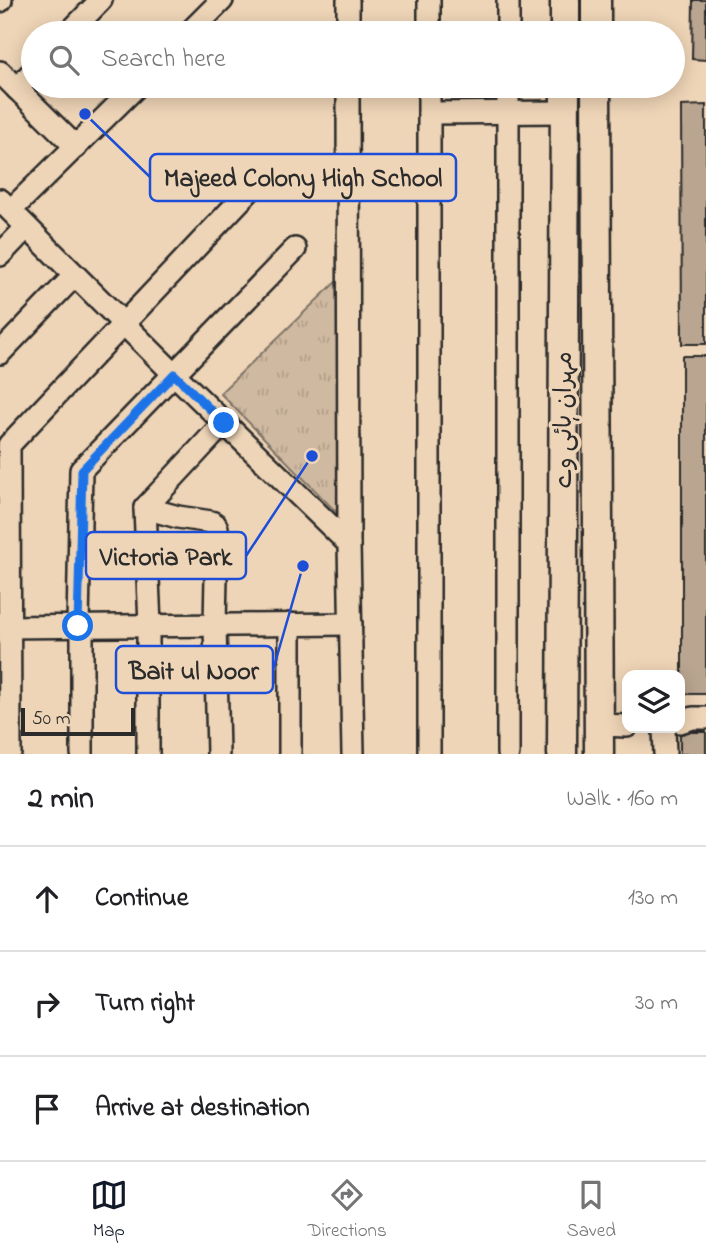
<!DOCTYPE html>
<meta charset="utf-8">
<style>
body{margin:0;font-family:"Indie Flower","Playpen Sans Arabic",sans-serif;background:#f2f2f2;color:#202124}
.controls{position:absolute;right:21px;bottom:21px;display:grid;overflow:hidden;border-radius:14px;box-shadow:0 4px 18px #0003}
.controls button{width:63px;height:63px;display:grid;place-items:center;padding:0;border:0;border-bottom:2px solid #e0e0e0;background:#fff;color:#202124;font:35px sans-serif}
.scale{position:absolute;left:21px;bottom:18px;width:114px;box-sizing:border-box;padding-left:7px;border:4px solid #2b2b2b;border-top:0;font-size:19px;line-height:24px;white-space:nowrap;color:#2b2b2b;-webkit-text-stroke:5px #efd5b7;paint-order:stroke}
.stop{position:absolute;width:21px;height:21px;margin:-16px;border:5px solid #1a73e8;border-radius:50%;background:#fff}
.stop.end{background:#1a73e8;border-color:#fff;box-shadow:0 2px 7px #0008}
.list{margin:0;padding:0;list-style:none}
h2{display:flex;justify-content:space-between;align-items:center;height:91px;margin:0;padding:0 28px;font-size:30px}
h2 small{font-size:23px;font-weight:400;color:#757577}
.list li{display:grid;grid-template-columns:46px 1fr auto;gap:21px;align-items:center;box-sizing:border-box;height:105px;padding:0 28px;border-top:2px solid #e0e0e0}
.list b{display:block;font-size:26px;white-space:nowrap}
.list em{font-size:23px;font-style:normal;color:#757577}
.icon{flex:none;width:38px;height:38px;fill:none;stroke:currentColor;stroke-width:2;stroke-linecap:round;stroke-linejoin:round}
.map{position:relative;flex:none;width:706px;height:754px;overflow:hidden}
.search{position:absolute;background:#fff;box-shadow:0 4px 18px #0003;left:21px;right:21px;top:21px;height:77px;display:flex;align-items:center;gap:18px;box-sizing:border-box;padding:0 24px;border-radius:38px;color:#757577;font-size:26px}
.sheet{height:406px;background:#fff}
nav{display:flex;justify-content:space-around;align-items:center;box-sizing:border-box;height:98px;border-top:2px solid #e0e0e0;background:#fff;font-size:19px;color:#757577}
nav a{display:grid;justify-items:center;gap:4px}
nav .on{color:#111827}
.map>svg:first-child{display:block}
.park{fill:url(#park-tufts);stroke:#7d7266;stroke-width:2}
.building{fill:#b9a590;stroke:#2b2b2b;stroke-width:2}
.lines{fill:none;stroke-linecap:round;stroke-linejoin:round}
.minor-casing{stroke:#2b2b2b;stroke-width:26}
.major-casing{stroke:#2b2b2b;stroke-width:33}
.minor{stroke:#efd5b7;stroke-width:21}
.major{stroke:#efd5b7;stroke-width:28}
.route{stroke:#1a73e8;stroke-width:9}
.labels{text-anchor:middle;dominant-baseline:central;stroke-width:7;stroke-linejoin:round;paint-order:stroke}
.street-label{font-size:24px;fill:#2b2b2b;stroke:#efd5b7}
.leader{fill:none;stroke:#1d4ed8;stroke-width:2.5}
.callout-dot{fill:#1d4ed8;stroke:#efd5b7;stroke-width:2.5}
.callout{fill:#efd5b7;stroke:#1d4ed8;stroke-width:2.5}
.callout-label{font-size:26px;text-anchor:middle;font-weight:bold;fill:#2b2b2b}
</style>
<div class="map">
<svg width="706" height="754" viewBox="0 0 706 754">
<defs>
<pattern id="park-tufts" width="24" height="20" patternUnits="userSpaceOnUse" patternTransform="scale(1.75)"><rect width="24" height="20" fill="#cfb9a0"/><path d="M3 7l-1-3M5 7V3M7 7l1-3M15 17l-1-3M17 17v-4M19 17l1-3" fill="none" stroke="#b29f8a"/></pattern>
</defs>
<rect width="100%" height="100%" fill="#efd5b7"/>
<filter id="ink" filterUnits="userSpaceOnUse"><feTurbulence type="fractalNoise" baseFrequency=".0143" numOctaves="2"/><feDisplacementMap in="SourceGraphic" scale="14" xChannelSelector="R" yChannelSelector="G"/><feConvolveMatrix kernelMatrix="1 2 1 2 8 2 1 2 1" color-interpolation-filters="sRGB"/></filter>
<g filter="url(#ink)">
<polygon class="park" points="343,275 343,519 220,393"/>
<g class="building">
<polygon points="693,0 706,0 706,60 692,59"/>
<polygon points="706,105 706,344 682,344 681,106"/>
<rect x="682" y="356" width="24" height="338"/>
<rect x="680" y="732" width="26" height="22"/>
</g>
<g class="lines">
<g class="minor-casing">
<g id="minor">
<polyline points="348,0 348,33"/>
<polyline points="429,0 429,33"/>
<polyline points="508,0 508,33"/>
<polyline points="0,1 1,0"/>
<polyline points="69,33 101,0"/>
<polyline points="189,33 222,0"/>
<polyline points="0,72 76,147"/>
<polyline points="348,86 349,544 353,754"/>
<polyline points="429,86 429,754"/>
<polyline points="17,89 33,71"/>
<polyline points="429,113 565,112"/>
<polyline points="0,200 174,374 349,544"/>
<polyline points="11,210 137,86"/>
<polyline points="0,255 27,227"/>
<polyline points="0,353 75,275"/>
<polyline points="145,508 178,517 211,522 215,524 217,528 215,625 218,754"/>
<polyline points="290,624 290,754"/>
<polyline points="150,625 145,508 224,423"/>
<polyline points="78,626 81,470 295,249"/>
<polyline points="0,627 351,624"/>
<polyline points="680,722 693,718 706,718"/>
<polyline points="600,725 627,726"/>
<polyline points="664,728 665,754"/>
<polyline points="10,754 9,445 250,190"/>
<polyline points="82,754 82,626"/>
<polyline points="148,754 148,625"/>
<polyline points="508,754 508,86"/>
</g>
</g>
<g class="major-casing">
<g id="major">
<polyline points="565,0 565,33"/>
<polyline points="596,0 596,33"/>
<polyline points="596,86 599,754"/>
<polyline points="562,754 565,86"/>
</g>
</g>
<use href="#minor" class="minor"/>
<use href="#major" class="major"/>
</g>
</g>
<g class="lines" filter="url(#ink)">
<polyline class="route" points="78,626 82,470 174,374 224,423"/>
</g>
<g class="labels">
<g class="street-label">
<text transform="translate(565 420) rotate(-90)">مہران ہائی وے</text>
</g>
</g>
<path class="leader" d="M85 114L150 177M312 456L246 556M303 566L273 670"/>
<g class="callout-dot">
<circle cx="85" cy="114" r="7"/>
<circle cx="312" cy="456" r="7"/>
<circle cx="303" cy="566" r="7"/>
</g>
<g class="callout">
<rect x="150" y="154" width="306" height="47" rx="7"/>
<rect x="86" y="532" width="160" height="47" rx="7"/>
<rect x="116" y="646" width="157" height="47" rx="7"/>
</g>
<g class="callout-label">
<text x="303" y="186">Majeed Colony High School</text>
<text x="166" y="565">Victoria Park</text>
<text x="194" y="679">Bait ul Noor</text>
</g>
</svg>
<div class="controls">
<button><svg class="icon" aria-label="layers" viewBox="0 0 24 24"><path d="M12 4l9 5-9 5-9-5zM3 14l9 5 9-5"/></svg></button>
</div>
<div class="scale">50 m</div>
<div class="stop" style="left:78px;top:626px"></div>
<div class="stop end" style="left:224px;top:423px"></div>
<div class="search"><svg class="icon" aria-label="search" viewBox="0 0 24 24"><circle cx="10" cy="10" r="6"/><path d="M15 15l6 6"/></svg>Search here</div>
</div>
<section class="sheet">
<h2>2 min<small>Walk · 160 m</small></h2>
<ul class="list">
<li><svg class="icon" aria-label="ahead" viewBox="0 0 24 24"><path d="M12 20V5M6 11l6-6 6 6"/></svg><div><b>Continue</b></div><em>130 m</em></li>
<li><svg class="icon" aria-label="right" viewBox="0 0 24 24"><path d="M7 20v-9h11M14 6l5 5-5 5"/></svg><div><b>Turn right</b></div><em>30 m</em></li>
<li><svg class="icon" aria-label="arrive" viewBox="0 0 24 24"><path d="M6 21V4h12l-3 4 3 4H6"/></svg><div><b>Arrive at destination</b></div></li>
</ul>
</section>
<nav>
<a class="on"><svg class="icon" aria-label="map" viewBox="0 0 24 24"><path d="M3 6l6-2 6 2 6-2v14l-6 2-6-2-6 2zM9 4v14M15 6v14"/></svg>Map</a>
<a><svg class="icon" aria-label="directions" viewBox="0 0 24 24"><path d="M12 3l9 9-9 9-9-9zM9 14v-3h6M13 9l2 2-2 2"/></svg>Directions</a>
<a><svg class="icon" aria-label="saved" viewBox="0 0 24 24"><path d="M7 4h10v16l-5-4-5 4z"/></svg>Saved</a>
</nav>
